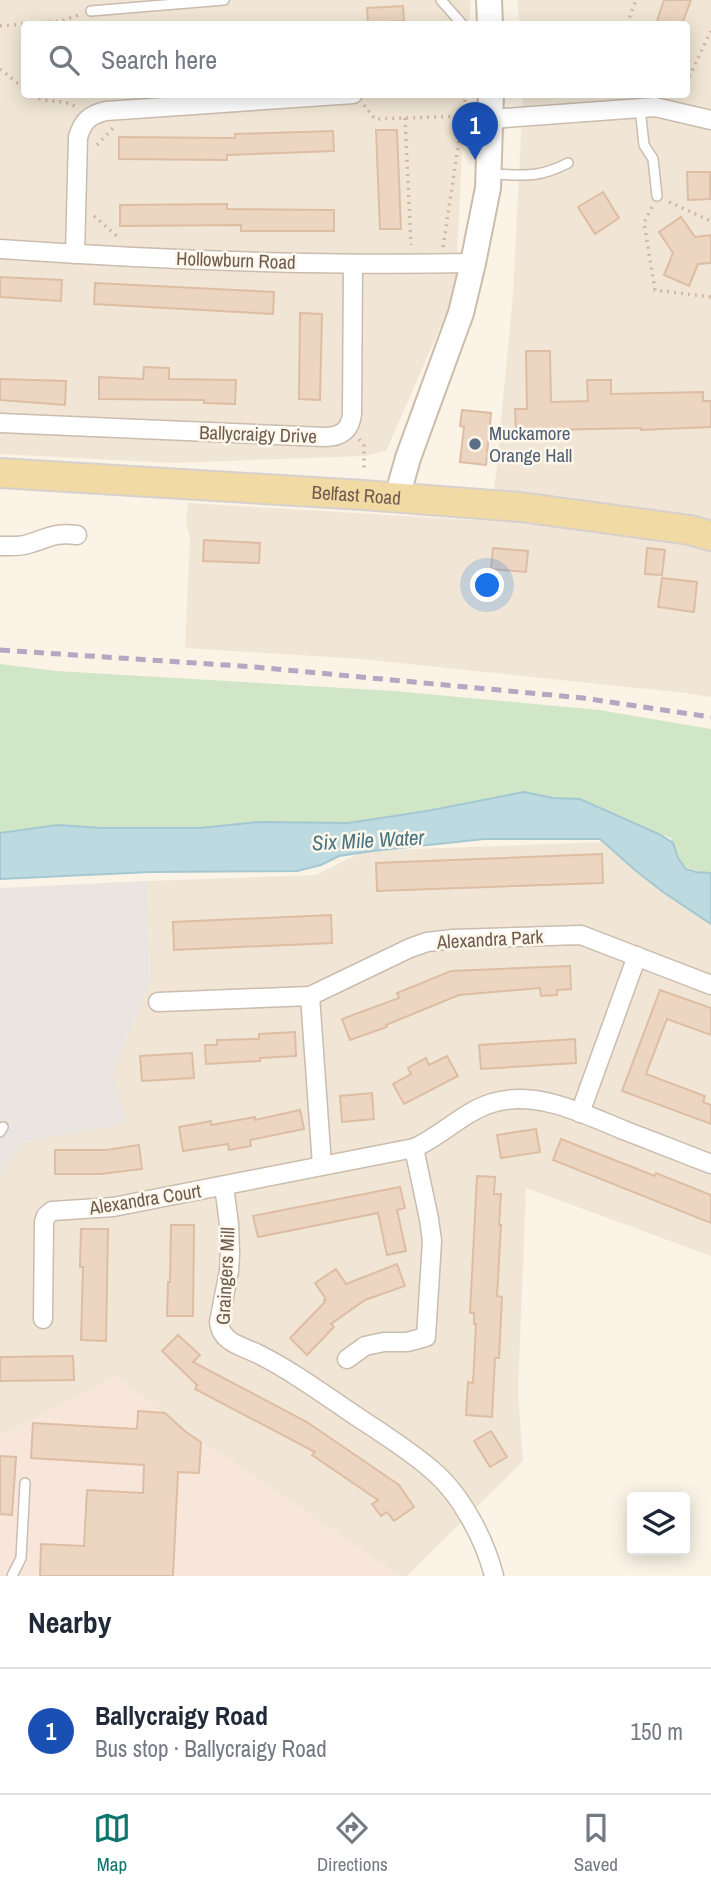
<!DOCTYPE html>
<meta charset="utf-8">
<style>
body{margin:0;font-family:"Archivo Narrow",sans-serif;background:#f6f6f7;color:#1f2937}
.controls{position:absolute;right:21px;bottom:21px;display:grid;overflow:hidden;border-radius:7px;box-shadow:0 4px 18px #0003}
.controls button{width:63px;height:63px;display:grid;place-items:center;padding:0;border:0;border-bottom:2px solid #e0e1e3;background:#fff;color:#1f2937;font:35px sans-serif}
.you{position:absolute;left:488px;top:586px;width:24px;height:24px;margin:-18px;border:5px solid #fff;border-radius:50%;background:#1a73e8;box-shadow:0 0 0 10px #1a73e833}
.badge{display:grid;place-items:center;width:46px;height:46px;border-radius:50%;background:#0f766e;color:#fff;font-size:23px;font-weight:700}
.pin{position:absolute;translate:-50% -58px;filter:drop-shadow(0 2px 4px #0008)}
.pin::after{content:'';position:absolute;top:37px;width:24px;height:21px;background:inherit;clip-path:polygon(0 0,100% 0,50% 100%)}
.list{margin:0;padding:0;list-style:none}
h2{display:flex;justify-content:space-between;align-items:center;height:91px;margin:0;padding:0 28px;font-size:30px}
h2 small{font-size:23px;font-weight:400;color:#747a83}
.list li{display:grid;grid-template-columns:46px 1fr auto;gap:21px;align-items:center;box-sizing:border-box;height:126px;padding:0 28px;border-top:2px solid #e0e1e3}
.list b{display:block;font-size:26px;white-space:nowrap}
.list p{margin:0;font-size:23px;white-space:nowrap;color:#747a83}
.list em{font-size:23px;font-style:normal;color:#747a83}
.icon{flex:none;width:38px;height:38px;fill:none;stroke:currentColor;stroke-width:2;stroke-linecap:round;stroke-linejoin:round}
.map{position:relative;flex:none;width:711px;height:1576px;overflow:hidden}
.search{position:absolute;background:#fff;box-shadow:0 4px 18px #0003;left:21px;right:21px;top:21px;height:77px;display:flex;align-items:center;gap:18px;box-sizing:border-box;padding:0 24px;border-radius:7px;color:#747a83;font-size:26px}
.sheet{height:217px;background:#fff}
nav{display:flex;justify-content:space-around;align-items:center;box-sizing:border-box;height:98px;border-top:2px solid #e0e1e3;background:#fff;font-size:19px;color:#747a83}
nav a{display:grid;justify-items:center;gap:4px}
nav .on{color:#0f766e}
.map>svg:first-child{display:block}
.residential{fill:#f1e6d5}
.commercial{fill:#f9e6db}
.industrial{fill:#eae5e0}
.green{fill:#d1e6c6}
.water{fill:#bddae1;stroke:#a4c8d2;stroke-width:2}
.building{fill:#ecd5c1;stroke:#ddbda3;stroke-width:2}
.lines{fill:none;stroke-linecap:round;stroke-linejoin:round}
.lane-casing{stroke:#cabcae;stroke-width:12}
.street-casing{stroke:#cabcae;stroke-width:21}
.secondary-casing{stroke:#cdbcac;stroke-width:28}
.primary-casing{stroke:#d7d1cd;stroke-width:32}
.path{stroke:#d1b8a4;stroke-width:3.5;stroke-dasharray:2 5;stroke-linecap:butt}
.lane{stroke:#fff;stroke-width:9}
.street{stroke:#fff;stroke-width:18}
.secondary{stroke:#fff;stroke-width:24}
.primary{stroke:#f2daa5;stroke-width:28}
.rail{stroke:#b7a6c2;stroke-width:5;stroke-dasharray:10 7;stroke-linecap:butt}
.service-dot{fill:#5c6f8a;stroke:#fdf7ec;stroke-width:2.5}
.labels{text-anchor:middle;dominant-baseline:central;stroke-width:5;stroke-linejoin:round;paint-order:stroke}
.street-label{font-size:19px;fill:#705c4e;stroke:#fdf7ec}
.service-label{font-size:19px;fill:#4e5e75;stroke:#fdf7ec;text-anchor:start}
.water-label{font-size:21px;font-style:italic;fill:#4a7481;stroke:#fdf7ec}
</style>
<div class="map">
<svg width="711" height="1576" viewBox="0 0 711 1576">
<rect width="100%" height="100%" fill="#faf3e6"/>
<g class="residential">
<polygon points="0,0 471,0 469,24 24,24 24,94 465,95 455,294 386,451 365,456 172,463 0,454"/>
<polygon points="517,0 711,0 711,697 686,693 361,659 185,648 190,538 186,522 188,503 489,521 496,474 513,294 523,95 686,94 686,24 520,24"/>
<polygon points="604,842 711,921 711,1256 526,1188 518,1392 523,1461 407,1576 398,1576 246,1471 191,1436 116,1376 0,1436 0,1176 23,1142 126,1123 112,1073 150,983 147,881 316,875 364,851"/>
</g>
<polygon class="commercial" points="116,1376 191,1436 246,1471 398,1576 0,1576 0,1436"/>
<polygon class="industrial" points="147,881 150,983 112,1073 127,1123 23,1142 0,1176 0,888"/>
<path class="green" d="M0,664L57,671L394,691L599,710L711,729V873C681,869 681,866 671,838L581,799L553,798L524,792L427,811L348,823L259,822L200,828L83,827L0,833Z"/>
<polygon class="water" points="524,792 553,798 580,799 661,835 673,843 678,858 686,869 696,872 711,873 711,924 663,892 635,870 600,839 484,839 372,851 339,856 321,865 297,871 150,872 0,879 0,833 58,825 101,828 200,828 259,822 348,823 427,811"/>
<g class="building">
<polygon points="664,0 691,0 682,24 656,24"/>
<polygon points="403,6 404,21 368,23 367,8"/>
<polygon points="376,130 397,130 401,229 380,229"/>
<polygon points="333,131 334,151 227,155 227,160 119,159 119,137 235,138 235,134"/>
<polygon points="687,172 710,172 710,199 688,200"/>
<polygon points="603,192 619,218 595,234 578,207"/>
<polygon points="227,204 227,209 334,210 334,231 241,231 241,225 120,226 120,205"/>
<polygon points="681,217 695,237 711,235 711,263 698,264 689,286 664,275 673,253 659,232"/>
<polygon points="0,277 62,280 61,301 0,297"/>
<polygon points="95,283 274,292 273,314 94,304"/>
<polygon points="300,313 322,314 320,400 299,399"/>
<polygon points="526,351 550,351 551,402 588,401 587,380 611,380 611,394 703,392 703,401 711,401 711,427 641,430 641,428 546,430 547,434 516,435 515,409 527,409"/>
<polygon points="144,367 169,368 169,379 236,380 235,404 204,403 204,400 99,399 99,377 143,379"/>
<polygon points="0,379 66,381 65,405 0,400"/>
<polygon points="462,410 491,413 486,465 460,462 464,427 460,426"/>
<polygon points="204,540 260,543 259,563 203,561"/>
<polygon points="493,548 528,551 526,572 491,569"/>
<polygon points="647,548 665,550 662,575 645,574"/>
<polygon points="662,578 697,582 694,612 658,607"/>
<polygon points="602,854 603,883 377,891 376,863"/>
<polygon points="331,915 332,943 174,950 173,922"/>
<polygon points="570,966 571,989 557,990 557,995 541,996 540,988 459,995 386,1025 387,1027 350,1040 342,1019 399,998 397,993 451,971"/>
<polygon points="660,990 711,1008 711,1035 667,1019 646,1074 705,1096 703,1102 711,1105 711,1124 622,1091"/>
<polygon points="295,1032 296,1056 260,1058 260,1061 206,1064 205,1045 217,1045 217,1040 259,1039 259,1034"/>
<polygon points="575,1039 576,1063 481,1069 479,1045"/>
<polygon points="192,1053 194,1078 142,1081 140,1056"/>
<polygon points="447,1056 458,1076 404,1104 393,1084 411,1074 408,1068 426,1058 429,1065"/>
<polygon points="372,1093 374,1119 342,1122 340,1096"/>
<polygon points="300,1110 304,1129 250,1140 251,1146 229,1150 228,1144 183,1151 179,1127 211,1121 211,1125 255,1117 255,1120"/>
<polygon points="536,1129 540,1152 501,1158 497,1135"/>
<polygon points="561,1139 655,1176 656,1173 711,1195 711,1223 553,1160"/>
<polygon points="139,1145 142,1169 101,1174 55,1174 55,1150 106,1150"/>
<polygon points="477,1176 495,1177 494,1194 501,1194 499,1225 501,1225 497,1296 502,1297 499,1358 495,1358 492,1417 466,1415 468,1382 473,1383 476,1324 474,1324 474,1313 470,1313"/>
<polygon points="400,1187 405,1208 397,1210 406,1251 387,1255 378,1213 258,1237 253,1216"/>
<polygon points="171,1225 194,1225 193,1316 167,1316 168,1282 170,1282"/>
<polygon points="81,1229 108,1229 106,1341 81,1340 83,1267 80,1267"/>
<polygon points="397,1264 405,1286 365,1300 331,1324 334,1327 307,1355 290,1338 325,1302 324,1300 326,1299 315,1283 336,1269 346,1284"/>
<polygon points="178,1335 200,1355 193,1362 307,1422 399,1485 414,1507 394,1521 387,1512 381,1516 372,1504 378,1500 312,1455 315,1452 195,1389 197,1385 162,1351"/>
<polygon points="73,1356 74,1380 0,1381 0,1357"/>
<polygon points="138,1411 165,1413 186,1432 201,1442 199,1473 178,1472 173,1576 40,1576 41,1544 84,1546 87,1490 143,1493 144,1465 31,1458 33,1423 137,1429"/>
<polygon points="491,1431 507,1457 490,1467 474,1441"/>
<polygon points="0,1456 16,1457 12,1515 0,1514"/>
</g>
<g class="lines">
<g class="lane-casing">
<g id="lane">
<polyline points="441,0 462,24"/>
<polyline points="91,11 224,0"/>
<polyline points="640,107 644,145 653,159 657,196"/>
<path d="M490,174C523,175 537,179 568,163"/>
<polyline points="0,1132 3,1127"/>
<polyline points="12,1576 21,1558 25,1483"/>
</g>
</g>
<g class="street-casing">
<g id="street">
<polyline points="491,119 655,107 711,120"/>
<path d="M0,249C157,260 315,266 473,263"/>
<path d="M75,254L78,137C83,121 89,115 106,111L353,94"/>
<path d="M0,423L324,437C340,437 350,431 352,414L353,264"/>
<path d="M0,546C9,546 20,547 28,544C49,538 54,532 77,535"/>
<polyline points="310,996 322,1165"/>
<polyline points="158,1002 310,996 410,948 427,942 453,939 581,935 711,985"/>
<polyline points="580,1113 637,956"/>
<path d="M224,1186L229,1224L230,1254L229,1271L219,1322C221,1343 242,1346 258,1354C292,1371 322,1393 353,1414C380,1432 408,1449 432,1470C461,1494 485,1540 494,1576"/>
<path d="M43,1319L44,1222L46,1216L52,1211L113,1207L414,1148C441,1136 465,1111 492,1103C537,1089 586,1115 626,1131C654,1142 683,1153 711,1164"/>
<polyline points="347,1359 365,1346 384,1342 407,1342 426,1337 432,1241 429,1219 414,1148"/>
</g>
</g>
<g class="secondary-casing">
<g id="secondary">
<polyline points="489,0 490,24"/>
<polyline points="400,498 401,483 408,458 461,313 473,263 488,188 491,94"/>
</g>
</g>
<g class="primary-casing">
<g id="primary">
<path id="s1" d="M0,473L363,495L520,507L690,530L711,536"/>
</g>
</g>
<g class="path">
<polyline points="627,24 636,0"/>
<polyline points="0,26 61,21 79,15"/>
<polyline points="0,69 24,88"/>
<polyline points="686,83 711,31"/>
<path d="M33,94C47,106 61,97 76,107"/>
<polyline points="364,105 375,119 463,116"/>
<polyline points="405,118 411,245"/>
<polyline points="97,145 113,128"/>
<polyline points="669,202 711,221"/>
<polyline points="652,207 644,223 655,290 711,297"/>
<polyline points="94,216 120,239"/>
<polyline points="443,247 466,94"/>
<polyline points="359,439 364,446 364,472"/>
</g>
<use href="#lane" class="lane"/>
<use href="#street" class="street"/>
<use href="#secondary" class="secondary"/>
<use href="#primary" class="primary"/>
<polyline class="rail" points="0,650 255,667 583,698 711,717"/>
</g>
<circle class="service-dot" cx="475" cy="444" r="7"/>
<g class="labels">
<g class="street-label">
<text transform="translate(236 260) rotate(2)">Hollowburn Road</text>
<text transform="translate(258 434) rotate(2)">Ballycraigy Drive</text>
<text stroke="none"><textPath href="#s1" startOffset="357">Belfast Road</textPath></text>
<text transform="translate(490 939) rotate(-3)">Alexandra Park</text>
<text transform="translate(145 1199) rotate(-9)">Alexandra Court</text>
<text transform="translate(225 1276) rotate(-87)">Graingers Mill</text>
</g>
<g class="service-label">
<text x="489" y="433">Muckamore<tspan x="489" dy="22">Orange Hall</tspan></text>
</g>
<g class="water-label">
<text transform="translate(368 840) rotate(-3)">Six Mile Water</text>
</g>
</g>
</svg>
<div class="controls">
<button><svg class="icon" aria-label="layers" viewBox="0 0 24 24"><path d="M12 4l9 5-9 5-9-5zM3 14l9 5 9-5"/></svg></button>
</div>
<div class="you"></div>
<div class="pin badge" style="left:475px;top:160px;background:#1a4fb4">1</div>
<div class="search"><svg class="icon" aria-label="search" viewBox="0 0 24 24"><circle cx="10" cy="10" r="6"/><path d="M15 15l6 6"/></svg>Search here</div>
</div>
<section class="sheet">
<h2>Nearby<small></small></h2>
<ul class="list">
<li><span class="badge" style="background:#1a4fb4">1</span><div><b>Ballycraigy Road</b><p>Bus stop · Ballycraigy Road</p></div><em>150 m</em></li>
</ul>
</section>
<nav>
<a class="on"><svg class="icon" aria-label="map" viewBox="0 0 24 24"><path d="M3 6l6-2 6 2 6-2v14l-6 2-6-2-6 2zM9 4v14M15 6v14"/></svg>Map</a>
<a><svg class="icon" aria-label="directions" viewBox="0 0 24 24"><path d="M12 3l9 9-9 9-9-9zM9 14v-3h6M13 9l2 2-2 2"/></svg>Directions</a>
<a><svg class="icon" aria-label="saved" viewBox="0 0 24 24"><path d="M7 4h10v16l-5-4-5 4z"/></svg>Saved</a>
</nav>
